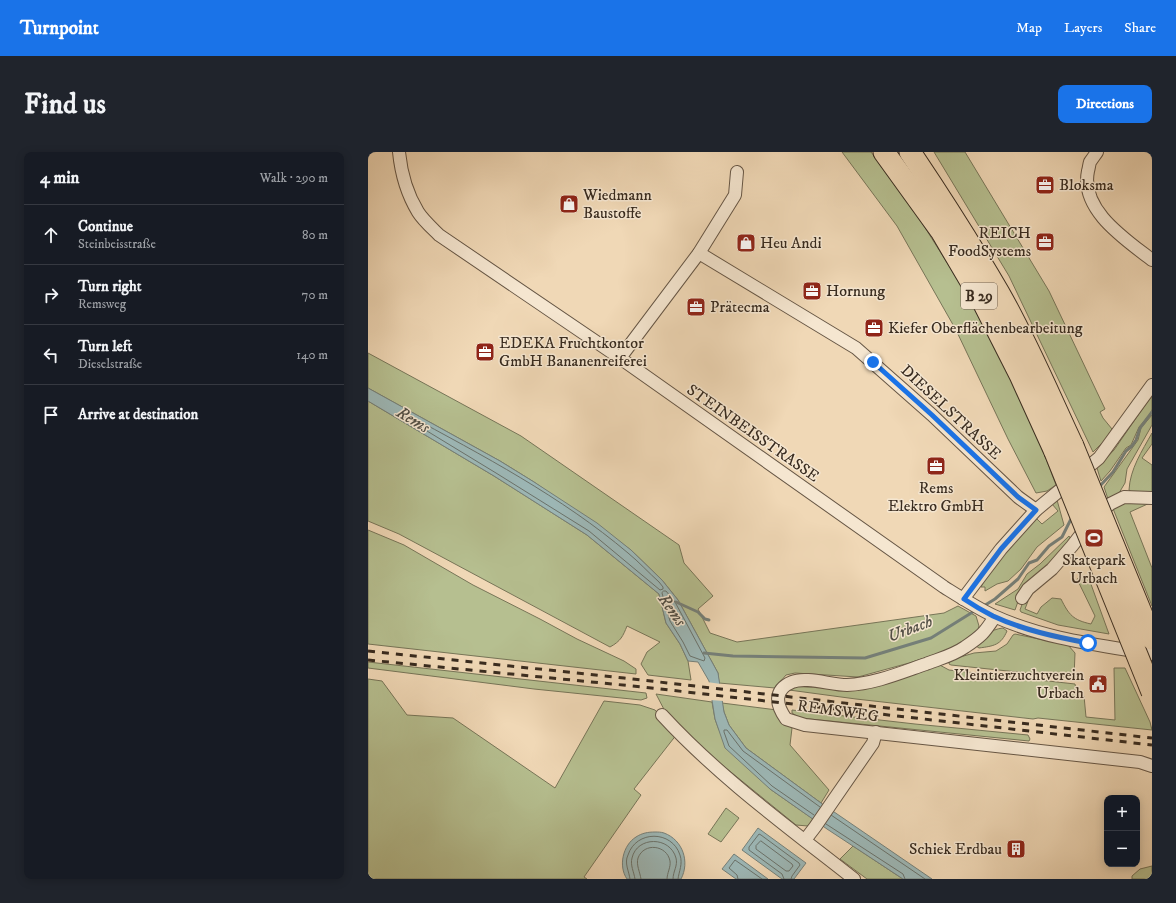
<!DOCTYPE html>
<meta charset="utf-8">
<style>
body{margin:0;font-family:"IM FELL DW Pica",serif;background:#20242c;color:#f1f3f6}
.controls{position:absolute;right:12px;bottom:12px;display:grid;overflow:hidden;border-radius:8px;box-shadow:0 2px 10px #0003}
.controls button{width:36px;height:36px;display:grid;place-items:center;padding:0;border:0;border-bottom:1px solid #363941;background:#171b24;color:#f1f3f6;font:20px sans-serif}
.stop{position:absolute;width:12px;height:12px;margin:-9px;border:3px solid #1a73e8;border-radius:50%;background:#fff}
.stop.end{background:#1a73e8;border-color:#fff;box-shadow:0 1px 4px #0008}
.list{margin:0;padding:0;list-style:none}
h2{display:flex;justify-content:space-between;align-items:center;height:52px;margin:0;padding:0 16px;font-size:17px}
h2 small{font-size:13px;font-weight:400;color:#9ea1a6}
.list li{display:grid;grid-template-columns:26px 1fr auto;gap:12px;align-items:center;box-sizing:border-box;height:60px;padding:0 16px;border-top:1px solid #363941}
.list b{display:block;font-size:15px;white-space:nowrap}
.list p{margin:0;font-size:13px;white-space:nowrap;color:#9ea1a6}
.list em{font-size:13px;font-style:normal;color:#9ea1a6}
.icon{flex:none;width:22px;height:22px;fill:none;stroke:currentColor;stroke-width:2;stroke-linecap:round;stroke-linejoin:round}
.map{position:relative;flex:none;width:784px;height:727px;overflow:hidden;border-radius:8px}
header{display:flex;align-items:center;gap:24px;box-sizing:border-box;height:56px;padding:0 20px;background:#1a73e8;color:#fff}
header strong{font-size:19px}
nav{display:flex;gap:22px;margin-inline-start:auto;font-size:14px}
.intro{display:flex;align-items:center;justify-content:space-between;box-sizing:border-box;height:96px;padding:0 24px}
h1{margin:0;font-size:28px}
.button{padding:10px 18px;border-radius:8px;background:#1a73e8;color:#fff;font-size:14px;font-weight:700}
main{display:flex;gap:24px;padding:0 24px}
aside{flex:1;background:#171b24;border-radius:8px;box-shadow:0 2px 10px #0003}
.map>svg:first-child{display:block}
.green{fill:#b6bf90;stroke:#777558}
.water{fill:#9db8b7;stroke:#75807a}
.pier{fill:#f0d8b6}
.lines{fill:none;stroke-linecap:round;stroke-linejoin:round}
.shore{stroke:#6a726b;stroke-width:1}
.stream{stroke:#75807a;stroke-width:3}
.minor-casing{stroke:#665645;stroke-width:14}
.trunk-casing{stroke:#382b1f;stroke-width:23}
.minor{stroke:#f5e6d0;stroke-width:12}
.trunk{stroke:#f0d8b6;stroke-width:21}
.rail{stroke:#382b1f;stroke-width:3;stroke-dasharray:7 7;stroke-linecap:butt}
.trunk-bridge-casing{stroke:#382b1f;stroke-width:23;stroke-linecap:butt}
.trunk-bridge{stroke:#f0d8b6;stroke-width:21}
.route{stroke:#1a73e8;stroke-width:5}
.labels{text-anchor:middle;dominant-baseline:central;stroke-width:3;stroke-linejoin:round;paint-order:stroke}
.shield{fill:#f5e6d0;stroke:#716354;stroke-width:1}
.shield-label{font-size:15px;font-weight:bold;fill:#382b1f}
.poi-label{font-size:16px;fill:#382b1f;stroke:#f5e6d0;text-anchor:start}
.street-label{font-size:16px;fill:#382b1f;stroke:#f5e6d0}
.water-label{font-size:17px;font-style:italic;fill:#514e45;stroke:#f5e6d0}
</style>
<header>
<strong>Turnpoint</strong>
<nav><a>Map</a><a>Layers</a><a>Share</a></nav>
</header>
<div class="intro"><h1>Find us</h1><a class="button">Directions</a></div>
<main>
<aside>
<h2>4 min<small>Walk · 290 m</small></h2>
<ul class="list">
<li><svg class="icon" aria-label="ahead" viewBox="0 0 24 24"><path d="M12 20V5M6 11l6-6 6 6"/></svg><div><b>Continue</b><p>Steinbeisstraße</p></div><em>80 m</em></li>
<li><svg class="icon" aria-label="right" viewBox="0 0 24 24"><path d="M7 20v-9h11M14 6l5 5-5 5"/></svg><div><b>Turn right</b><p>Remsweg</p></div><em>70 m</em></li>
<li><svg class="icon" aria-label="left" viewBox="0 0 24 24"><path d="M17 20v-9H6M10 6l-5 5 5 5"/></svg><div><b>Turn left</b><p>Dieselstraße</p></div><em>140 m</em></li>
<li><svg class="icon" aria-label="arrive" viewBox="0 0 24 24"><path d="M6 21V4h12l-3 4 3 4H6"/></svg><div><b>Arrive at destination</b></div></li>
</ul>
</aside>
<div class="map">
<svg width="784" height="727" viewBox="0 0 784 727">
<rect width="100%" height="100%" fill="#f0d8b6"/>
<filter id="stains"><feTurbulence type="fractalNoise" baseFrequency=".005" numOctaves="4"/><feColorMatrix values="0 0 0 0 .2 0 0 0 0 .09 0 0 0 0 .02 0 0 0 .5 -.17"/></filter>
<radialGradient id="worn" r=".72"><stop offset=".6" stop-color="#630" stop-opacity="0"/><stop offset="1" stop-color="#630" stop-opacity=".3"/></radialGradient>
<g class="green">
<polygon points="474,0 503,0 539,47 600,144 641,224 667,278 688,333 679,339 668,341 640,287 588,178 529,74"/>
<polygon points="566,0 597,0 681,139 737,257 732,260 735,266 744,277 738,287 725,300 641,124"/>
<polygon points="0,201 153,284 311,393 316,411 345,444 330,457 342,481 369,490 576,461 590,454 608,464 611,474 608,483 584,497 541,511 490,525 427,521 418,523 407,536 351,531 350,521 310,448 294,428 263,398 166,330 132,309 0,236"/>
<polygon points="784,243 784,257 783,261 771,275 763,293 758,296 742,319 733,329 729,316 746,298"/>
<path d="M0,249L126,324L219,383L291,442L298,471L312,492L320,509L323,528L280,523L273,512L279,500L292,490L259,474C255,484 253,489 242,495L31,382L0,369Z"/>
<polygon points="784,263 784,273 759,317 757,331 751,341 740,347 736,335 770,288 773,276"/>
<path d="M784,281V292L774,306L784,313V343L766,342L761,338C762,317 774,299 784,281Z"/>
<path d="M689,348L696,373L669,395L653,417L640,429L629,432L617,439V435H613C625,408 649,388 668,366L674,372L690,359L684,352Z"/>
<polygon points="752,350 784,350 762,360 784,416 784,454 744,354"/>
<polygon points="0,378 36,393 105,433 172,467 209,487 256,509 268,517 268,522 0,492"/>
<polygon points="701,384 704,389 654,438 647,458 627,452 650,437 659,422 672,412"/>
<path d="M720,424L741,482L690,473L653,460L652,458L656,447L660,449L657,457L669,462L673,455L684,446L693,447C701,463 705,468 723,472L727,464L709,427Z"/>
<path d="M635,476L639,479C633,493 626,494 611,496L608,494C615,485 623,477 635,476Z"/>
<polygon points="647,482 700,493 707,501 706,526 583,513 581,512 582,508 606,501 628,499 639,492 645,483"/>
<polygon points="0,510 278,541 279,546 273,548 166,537 0,516"/>
<polygon points="568,511 581,518 707,532 709,543 716,544 718,565 747,568 746,516 757,516 782,570 784,578 670,566 665,567 488,547 421,538 430,531 460,536"/>
<polygon points="0,527 14,529 39,563 85,566 187,636 236,549 272,553 287,558 309,582 266,637 273,643 216,725 219,727 0,727"/>
<polygon points="288,542 344,550 347,567 351,578 402,637 445,667 440,674 428,673 337,599 300,565"/>
<polygon points="354,551 409,558 413,568 424,576 422,593 461,638 453,651 378,596 361,573 356,560"/>
<polygon points="424,558 547,572 660,583 662,587 661,589 432,566 424,561"/>
<polygon points="358,656 371,666 353,690 340,682"/>
<polygon points="485,694 535,727 499,727 472,707"/>
<polygon points="784,714 784,727 764,727 764,724 772,717"/>
</g>
<g class="water">
<polygon points="0,236 132,309 166,330 229,371 263,398 294,428 310,448 350,521 356,560 361,573 378,596 453,651 564,727 535,727 459,677 402,637 357,596 347,567 341,529 330,510 320,509 312,492 298,471 291,442 219,383 126,324 0,249"/>
<polygon points="390,676 438,711 426,727 414,727 374,698"/>
<path d="M287,680C290,680 293,680 296,681C315,688 322,710 313,727H259C250,714 255,693 268,685C274,681 280,680 287,680Z"/>
<polygon points="366,702 400,727 368,727 354,717"/>
</g>
<polygon class="pier" points="339,530 353,532 356,549 342,548"/>
<g class="lines">
<g class="shore">
<path d="M35,262H38C114,303 194,345 260,401C271,410 281,421 291,430L295,435V437L292,438L221,379L128,321L36,265Z"/>
<polygon points="296,439 298,439 307,450 337,506 336,509 322,504 315,490 302,469 294,441"/>
<polyline points="446,663 404,634 361,594 356,580 356,578 359,578 375,599 452,655"/>
<polyline points="463,663 557,727"/>
<polyline points="458,672 535,722 537,727"/>
<polygon points="393,689 424,712 425,714 421,719 418,719 388,697 388,694"/>
<path d="M262,727C261,719 256,711 260,703C268,678 304,678 312,703C315,712 311,719 310,727"/>
<path d="M267,727C266,720 262,713 264,706C269,684 302,684 308,706C310,714 305,719 305,727"/>
<path d="M273,727C272,720 268,713 270,706C276,690 299,693 302,709C303,715 299,721 299,727"/>
<polyline points="370,727 369,723 361,716 367,708 394,727"/>
<polyline points="416,727 414,722 381,698 381,695 391,682 393,683 431,711 432,713 424,724 423,727"/>
</g>
<g class="stream">
<polyline points="730,336 745,320 758,299 764,294 768,288 772,276 784,260"/>
<polyline points="308,450 330,460 337,467 341,468"/>
<polyline points="614,455 627,447 650,427 661,411 669,408 681,394 694,385 703,367 705,364"/>
<polyline points="336,501 365,504 497,506 563,486 608,458"/>
</g>
<g class="minor-casing">
<g id="minor">
<path d="M31,0C33,20 39,42 50,60C55,68 64,76 71,83L252,206L576,435C592,445 609,456 626,464C676,487 731,493 784,502"/>
<path d="M729,0C727,3 724,7 722,10C721,13 721,16 720,19C712,58 757,87 784,108"/>
<polyline points="331,101 488,196 564,263 650,345 668,358"/>
<polyline points="252,206 331,101 367,43 369,20"/>
<polyline points="654,446 660,437 684,417 704,394 725,367 742,352 756,345 784,346"/>
<polyline points="595,447 633,397 668,358 731,306 784,233"/>
<path d="M627,465C623,470 619,477 614,482C609,487 603,491 597,495C586,503 571,507 558,512C532,521 506,532 479,533C463,533 438,524 424,530C405,538 408,553 418,567L437,573L772,610L784,614"/>
<path d="M294,563C351,625 420,675 486,727"/>
<polyline points="437,688 447,675 469,643 505,591 508,580"/>
</g>
</g>
<g class="trunk-casing">
<g id="trunk">
<polyline points="516,0 573,79 616,152 652,223 687,300"/>
<path d="M542,0C573,46 603,93 631,141C659,190 681,243 705,294"/>
</g>
</g>
<use href="#minor" class="minor"/>
<use href="#trunk" class="trunk"/>
<g class="rail">
<polyline points="0,499 256,526 784,586"/>
<polyline points="0,508 275,535 784,593"/>
</g>
<g class="trunk-bridge-casing">
<g id="trunk-bridge">
<polyline points="705,294 784,487"/>
<polyline points="687,300 784,540"/>
</g>
</g>
<use href="#trunk-bridge" class="trunk-bridge"/>
</g>
<g class="lines">
<path class="route" d="M505,210L564,263L650,345L668,358L633,397L596,447C605,453 615,459 625,464C655,478 688,485 720,491"/>
</g>
<defs>
<g id="office-square" transform="scale(1)"><rect x="-9" y="-9" width="18" height="18" rx="4" fill="#8f2418" stroke="#f5e6d0"/><path d="M-6-3h4V-5.5h4V-3h4V5H-6ZM-1-4.5V-3h2v-1.5ZM-6 0V1H6V0Z" fill="#fff"/></g>
<g id="shop-square" transform="scale(1)"><rect x="-9" y="-9" width="18" height="18" rx="4" fill="#8f2418" stroke="#f5e6d0"/><path d="M-5-2.5h2.3a2.7 3.5 0 0 1 5.4 0H5L5.5 6h-11ZM-1.5-2.5h3a1.5 2.3 0 0 0-3 0Z" fill="#fff"/></g>
<g id="stadium-square" transform="scale(1)"><rect x="-9" y="-9" width="18" height="18" rx="4" fill="#8f2418" stroke="#f5e6d0"/><path d="M0-5a6.5 5 0 1 0 0 10a6.5 5 0 1 0 0-10ZM-3.5-1.8h7v3.6h-7Z" fill="#fff"/></g>
<g id="civic-square" transform="scale(1)"><rect x="-9" y="-9" width="18" height="18" rx="4" fill="#8f2418" stroke="#f5e6d0"/><path d="M-.6-6.5H3V-4.5H.6V-3L4-1V1h2V6H-6V1h2V-1L-.6-3ZM-1.2 2.5V6h2.4V2.5Z" fill="#fff"/></g>
<g id="building-square" transform="scale(1)"><rect x="-9" y="-9" width="18" height="18" rx="4" fill="#8f2418" stroke="#f5e6d0"/><path d="M-4-6H4V6H1V3H-1V6H-4ZM-2.5-4.3h1.7v1.8h-1.7ZM.8-4.3h1.7v1.8H.8ZM-2.5-1h1.7V.8h-1.7ZM.8-1h1.7V.8H.8Z" fill="#fff"/></g>
</defs>
<g fill-rule="evenodd">
<use href="#office-square" x="677" y="33"/>
<use href="#shop-square" x="201" y="52"/>
<use href="#office-square" x="677" y="90"/>
<use href="#shop-square" x="378" y="91"/>
<use href="#office-square" x="444" y="139"/>
<use href="#office-square" x="328" y="155"/>
<use href="#office-square" x="506" y="176"/>
<use href="#office-square" x="117" y="200"/>
<use href="#office-square" x="568" y="314"/>
<use href="#stadium-square" x="726" y="386"/>
<use href="#civic-square" x="730" y="532"/>
<use href="#building-square" x="648" y="697"/>
</g>
<g class="labels">
<rect class="shield" x="593" y="131" width="36" height="26" rx="3"/>
<g class="shield-label">
<text x="611" y="144">B 29</text>
</g>
<g class="poi-label">
<text x="691" y="33">Bloksma</text>
<text x="215" y="43">Wiedmann<tspan x="215" dy="18">Baustoffe</tspan></text>
<text x="663" y="81" text-anchor="end">REICH<tspan x="663" dy="18">FoodSystems</tspan></text>
<text x="392" y="91">Heu Andi</text>
<text x="458" y="139">Hornung</text>
<text x="342" y="155">Prätecma</text>
<text x="520" y="176">Kiefer Oberflächenbearbeitung</text>
<text x="131" y="191">EDEKA Fruchtkontor<tspan x="131" dy="18">GmbH Bananenreiferei</tspan></text>
<text x="568" y="336" text-anchor="middle">Rems<tspan x="568" dy="18">Elektro GmbH</tspan></text>
<text x="726" y="408" text-anchor="middle">Skatepark<tspan x="726" dy="18">Urbach</tspan></text>
<text x="716" y="523" text-anchor="end">Kleintierzuchtverein<tspan x="716" dy="18">Urbach</tspan></text>
<text x="634" y="697" text-anchor="end">Schiek Erdbau</text>
</g>
<g class="street-label">
<text transform="translate(583 260) rotate(43)">DIESELSTRASSE</text>
<text transform="translate(385 281) rotate(35)">STEINBEISSTRASSE</text>
<text transform="translate(470 559) rotate(8)">REMSWEG</text>
</g>
<g class="water-label">
<text transform="translate(45 268) rotate(31)">Rems</text>
<text transform="translate(304 458) rotate(55)">Rems</text>
<text transform="translate(542 477) rotate(-21)">Urbach</text>
</g>
</g>
<rect width="100%" height="100%" filter="url(#stains)"/>
<rect width="100%" height="100%" fill="url(#worn)"/>
</svg>
<div class="controls">
<button>+</button>
<button>−</button>
</div>
<div class="stop" style="left:720px;top:491px"></div>
<div class="stop end" style="left:505px;top:210px"></div>
</div>
</main>
